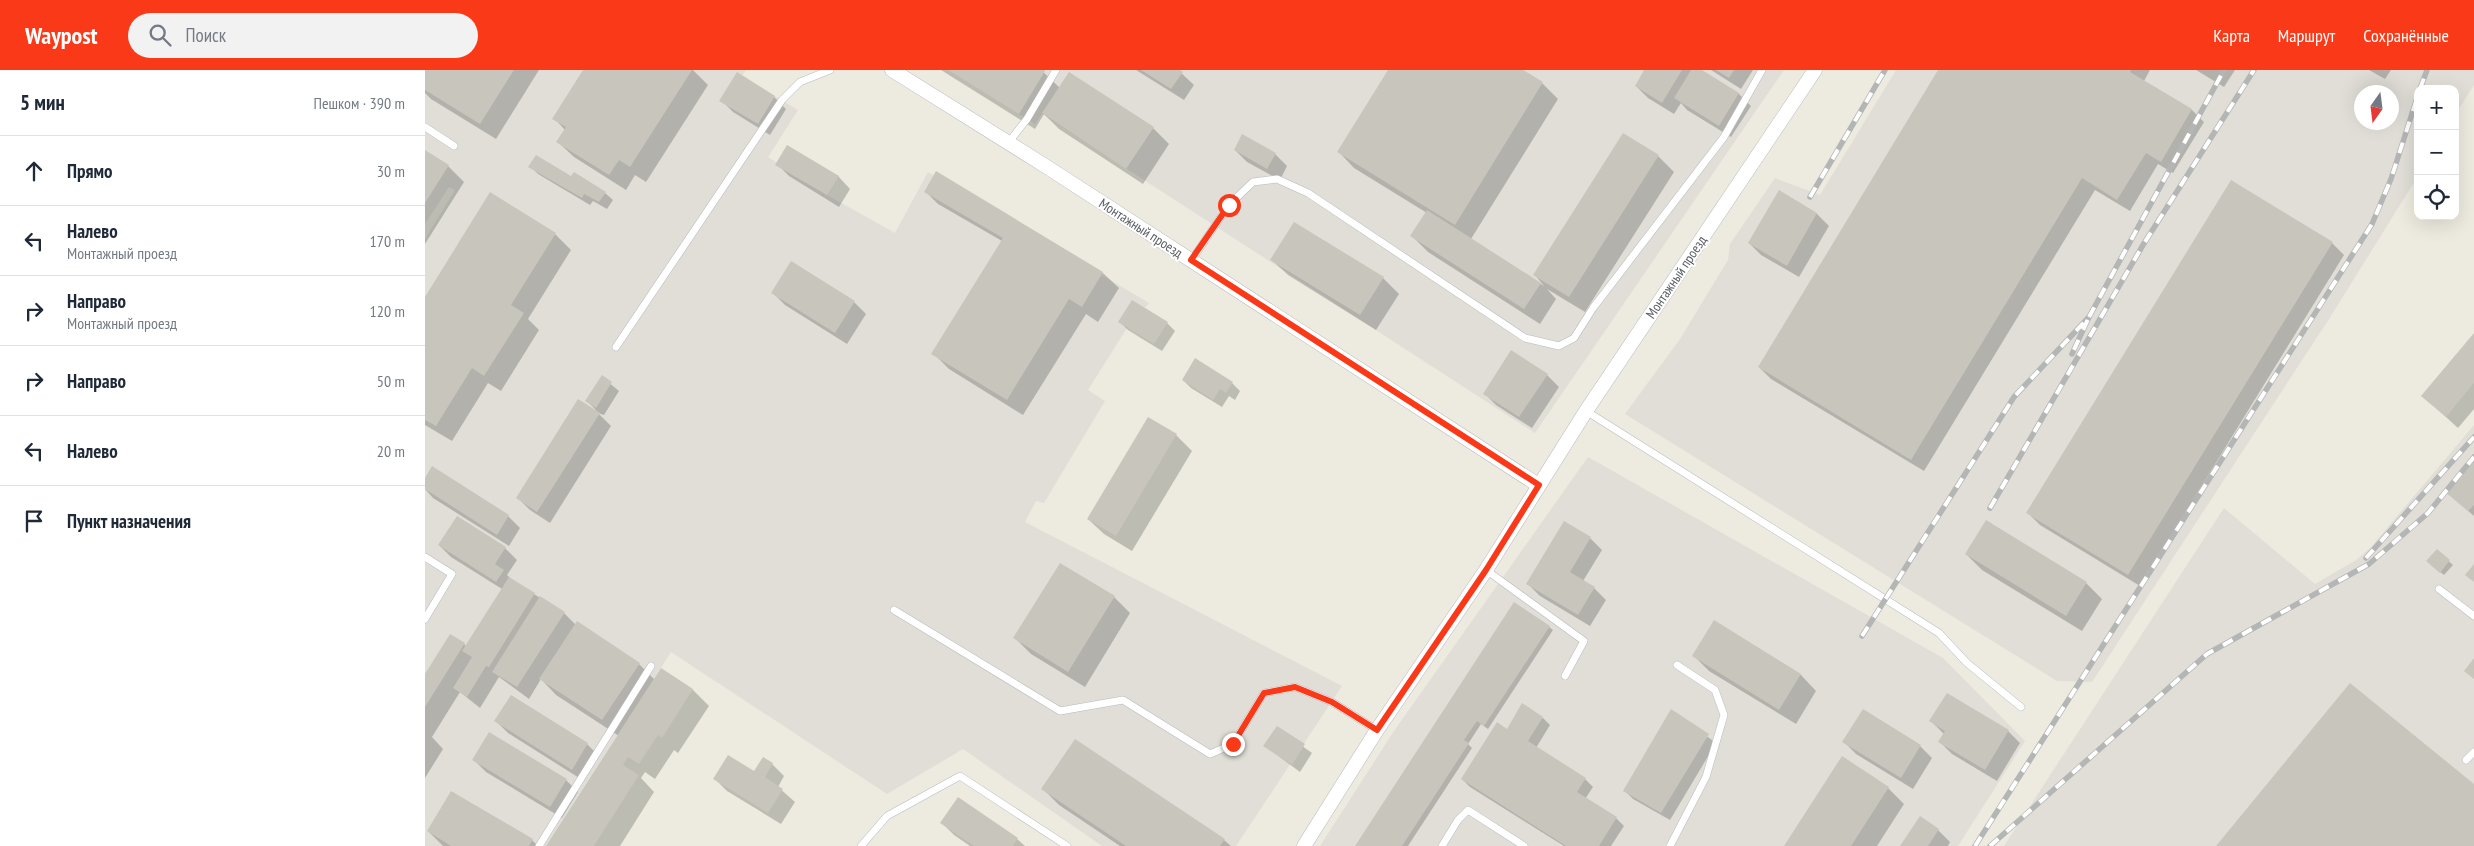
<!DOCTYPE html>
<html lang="ru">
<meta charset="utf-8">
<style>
body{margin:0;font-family:"PT Sans Narrow",sans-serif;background:#f2f2f3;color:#1f2937}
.controls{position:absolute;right:15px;top:15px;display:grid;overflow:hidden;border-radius:10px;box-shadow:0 5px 20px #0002}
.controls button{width:45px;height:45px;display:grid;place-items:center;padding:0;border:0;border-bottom:1px solid #e0e1e3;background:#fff;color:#1f2937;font:25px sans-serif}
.compass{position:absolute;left:1929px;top:15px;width:45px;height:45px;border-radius:50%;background:#fff;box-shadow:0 5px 20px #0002;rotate:194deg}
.stop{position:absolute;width:15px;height:15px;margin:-11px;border:4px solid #fa3918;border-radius:50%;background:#fff}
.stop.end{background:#fa3918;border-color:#fff;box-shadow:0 1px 5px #0008}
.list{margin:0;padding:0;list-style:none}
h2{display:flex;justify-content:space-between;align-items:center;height:65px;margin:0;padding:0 20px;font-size:21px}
h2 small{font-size:16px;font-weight:400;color:#747a83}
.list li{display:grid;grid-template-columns:32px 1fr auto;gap:15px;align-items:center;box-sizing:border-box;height:70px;padding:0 20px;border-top:1px solid #e0e1e3}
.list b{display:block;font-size:19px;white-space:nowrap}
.list p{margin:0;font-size:16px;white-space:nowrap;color:#747a83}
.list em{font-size:16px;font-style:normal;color:#747a83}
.icon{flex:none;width:28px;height:28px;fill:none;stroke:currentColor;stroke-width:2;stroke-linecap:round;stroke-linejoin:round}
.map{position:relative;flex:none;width:2049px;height:776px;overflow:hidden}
header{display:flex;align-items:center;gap:30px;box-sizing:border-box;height:70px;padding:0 25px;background:#fa3918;color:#fff}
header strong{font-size:24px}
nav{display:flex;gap:28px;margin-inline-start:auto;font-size:18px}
.search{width:350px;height:45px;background:#f2f2f3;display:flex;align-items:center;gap:12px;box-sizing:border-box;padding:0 18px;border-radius:28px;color:#747a83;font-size:19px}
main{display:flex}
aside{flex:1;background:#fff}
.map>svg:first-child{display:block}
.industrial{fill:#e0ded7;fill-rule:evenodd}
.shadow{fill:#0003}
.building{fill:#c8c5bc}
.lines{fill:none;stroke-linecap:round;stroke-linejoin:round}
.lane-casing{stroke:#b8bac0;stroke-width:8}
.street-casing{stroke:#b8bac0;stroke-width:15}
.lane{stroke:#fff;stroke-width:7}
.street{stroke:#fff;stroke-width:14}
.rail-casing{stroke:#b4b5b5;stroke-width:5.5}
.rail{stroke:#fff;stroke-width:4;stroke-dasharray:11;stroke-linecap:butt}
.route{stroke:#fa3918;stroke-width:6}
.labels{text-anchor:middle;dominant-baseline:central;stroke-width:4;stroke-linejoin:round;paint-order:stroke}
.street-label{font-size:14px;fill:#585c62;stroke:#fff}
</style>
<header>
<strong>Waypost</strong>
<div class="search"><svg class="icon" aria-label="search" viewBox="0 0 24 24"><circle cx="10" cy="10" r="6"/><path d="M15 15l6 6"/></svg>Поиск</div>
<nav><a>Карта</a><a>Маршрут</a><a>Сохранённые</a></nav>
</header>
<main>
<aside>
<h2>5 мин<small>Пешком · 390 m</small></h2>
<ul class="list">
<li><svg class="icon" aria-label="ahead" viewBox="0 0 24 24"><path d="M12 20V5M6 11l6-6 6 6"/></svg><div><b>Прямо</b></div><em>30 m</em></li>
<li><svg class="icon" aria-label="left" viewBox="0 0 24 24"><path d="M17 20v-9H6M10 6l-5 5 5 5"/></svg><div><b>Налево</b><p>Монтажный проезд</p></div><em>170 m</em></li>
<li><svg class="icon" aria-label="right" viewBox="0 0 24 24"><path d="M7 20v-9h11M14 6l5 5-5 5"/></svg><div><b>Направо</b><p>Монтажный проезд</p></div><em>120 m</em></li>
<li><svg class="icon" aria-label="right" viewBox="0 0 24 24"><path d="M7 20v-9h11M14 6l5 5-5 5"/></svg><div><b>Направо</b></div><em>50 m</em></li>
<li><svg class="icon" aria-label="left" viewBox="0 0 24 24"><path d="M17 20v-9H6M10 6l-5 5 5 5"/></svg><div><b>Налево</b></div><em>20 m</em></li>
<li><svg class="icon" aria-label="arrive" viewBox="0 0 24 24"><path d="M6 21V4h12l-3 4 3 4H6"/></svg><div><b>Пункт назначения</b></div></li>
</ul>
</aside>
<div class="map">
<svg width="2049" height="776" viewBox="0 0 2049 776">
<rect width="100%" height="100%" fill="#edebdf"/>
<g class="industrial">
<polygon points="0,0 321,0 317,6 373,40 343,87 402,125 470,163 503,102 724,233 702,258 663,320 680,331 619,433 611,431 600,452 917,616 811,776 677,776 538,679 462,724 246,582 121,776 0,776 0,169 30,120 24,117 0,154"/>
<polygon points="523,0 1359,0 1110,363 617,44 610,54"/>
<path d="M1471,0H2049V15L2030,45V19H1993V106L1904,249L1667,612L1632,611L1200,344L1255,269L1303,190L1305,174L1350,108L1395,125ZM1936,22H1966V52H1936Z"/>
<polygon points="2049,355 2049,776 1579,776 1799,438 1890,514 1931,490 1946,477"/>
<polygon points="1163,387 1518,588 1600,671 1533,776 895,776 969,661"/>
</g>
<g class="shadow">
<polygon points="0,0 114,0 71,69 6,29 0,23"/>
<polygon points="160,0 268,0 283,15 221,112 210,105 201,120 149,87 133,72 140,60 129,48"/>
<polygon points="516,0 616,0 635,18 728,58 744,74 718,114 634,59 619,44 610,59"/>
<polygon points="711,0 753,0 769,15 759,30"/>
<polygon points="964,0 1096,0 1117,13 1133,29 1046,169 1119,216 1110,205 1233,86 1249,102 1160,242 1122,219 1131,229 1115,254 1003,182 987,166 1002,143 929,98 914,82"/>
<polygon points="1221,0 1276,0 1314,24 1326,36 1306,67 1262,40 1256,33 1249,44 1223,28 1211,16"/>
<polygon points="1286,0 1328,0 1316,19"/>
<polygon points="1514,0 1725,0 1719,11 1767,40 1779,52 1748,103 1733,94 1705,141 1670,120 1499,401 1346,309 1334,297"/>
<polygon points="1771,0 1810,0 1799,17"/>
<polygon points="1944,0 1966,0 1960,9"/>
<polygon points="349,27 361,39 345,65 308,42 296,30"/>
<polygon points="810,80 850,84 862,96 855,110 822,92"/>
<polygon points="0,82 23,96 39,112 0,174"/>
<polygon points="352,94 413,106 425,119 414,137 364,106"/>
<polygon points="105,96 180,123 188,130 182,139 168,131 165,135 113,104"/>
<polygon points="511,103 678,203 694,218 673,252 661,244 598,345 524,299 508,283 577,171 513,134 501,122"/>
<polygon points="1354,122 1392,144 1404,156 1374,207 1336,185 1324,173"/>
<polygon points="130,164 146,180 103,249 114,260 76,321 63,313 27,371 0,355 0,229"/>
<polygon points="1907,173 1919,185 1715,516 1615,455 1603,443"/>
<polygon points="847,190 958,208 974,224 951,260 863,205"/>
<polygon points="367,192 429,232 441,244 422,274 360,235 348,223"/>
<polygon points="695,252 742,253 750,261 737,281 703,260"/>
<polygon points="2049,265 2049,339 2033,358 1998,326"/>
<polygon points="771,290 807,313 815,321 810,330 804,326 797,337 766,318 758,310"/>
<polygon points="1122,305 1134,317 1107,358 1071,335 1059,323"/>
<polygon points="177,307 194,321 179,345 173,343 186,356 125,453 105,440 93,428 171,340 162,331"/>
<polygon points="723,349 751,365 767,381 707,481 679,464 663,449"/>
<polygon points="2049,386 2049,446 2020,421"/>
<polygon points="8,398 83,446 95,458 84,476 8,428 0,419 0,410"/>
<polygon points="1165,468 1177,480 1158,511 1169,518 1181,530 1165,556 1115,526 1103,514"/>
<polygon points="14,475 80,478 92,490 82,505 90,512 139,543 151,555 214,594 230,610 237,600 268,620 284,636 253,683 249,680 230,709 220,702 216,708 229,722 195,776 123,776 194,666 131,625 116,609 104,629 74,607 55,638 35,622 7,667 18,679 0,708 0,606 39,574 42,577 77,519 26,487"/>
<polygon points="2012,481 2028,495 2019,505 2006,495"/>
<polygon points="1541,484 1661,513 1677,529 1657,561 1557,500"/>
<polygon points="689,527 705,543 660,617 606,584 590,568"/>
<polygon points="1289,552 1376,605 1391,621 1371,654 1284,601 1268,585"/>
<polygon points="1124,557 1128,560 1063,659 1056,654 1043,674 1047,678 983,776 932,776"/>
<polygon points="86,627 162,674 174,686 159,711 83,663 71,651"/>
<polygon points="1247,641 1291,673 1245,750 1208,729 1200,721"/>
<polygon points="1118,648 1125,655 1111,678 1160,709 1168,717 1160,729 1191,748 1199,756 1186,776 1139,776 1045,717 1037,709 1083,660"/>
<polygon points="1506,651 1583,661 1595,673 1572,711 1527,684 1515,672 1519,664"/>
<polygon points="852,658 887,683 875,702 840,676"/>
<polygon points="1419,672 1495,676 1507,688 1488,719 1431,684"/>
<polygon points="49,690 141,710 153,722 137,748 61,702"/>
<polygon points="347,694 359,706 353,717 370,732 356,754 302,721 290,709 330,703"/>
<polygon points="1463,718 1479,734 1452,776 1361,776"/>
<polygon points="618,719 799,770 806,776 695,776 634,735"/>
<polygon points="533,729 592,769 600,776 545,776 529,765 517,753"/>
<polygon points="1513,760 1525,772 1523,776 1477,776"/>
<polygon points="3,761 107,770 113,776 18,776"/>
</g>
<g class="building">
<polygon points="0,0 89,0 55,54 0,20"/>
<polygon points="158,0 267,0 205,97 194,90 184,105 131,72 141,57 127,49"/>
<polygon points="523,0 619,0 620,1 594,44"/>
<polygon points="716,0 755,0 758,2 746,19"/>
<polygon points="963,0 1098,0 1118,12 1030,155 912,82"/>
<polygon points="1219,0 1257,0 1237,33 1210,16"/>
<polygon points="1266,0 1277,0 1314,23 1294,56 1249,28"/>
<polygon points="1291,0 1309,0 1304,8"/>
<polygon points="1513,0 1706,0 1705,2 1767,39 1736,92 1721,83 1692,130 1657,108 1486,390 1333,297"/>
<polygon points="312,2 350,26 333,54 294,31"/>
<polygon points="644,2 729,57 701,99 617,43"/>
<polygon points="1198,63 1234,85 1144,227 1108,205"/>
<polygon points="817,64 851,83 842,99 809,80"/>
<polygon points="362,75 414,106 402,125 350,95"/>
<polygon points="0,80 24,95 0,133"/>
<polygon points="111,85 146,106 149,102 181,122 174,132 159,124 157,128 103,97"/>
<polygon points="511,101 678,202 657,237 644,229 582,330 506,284 578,168 499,122"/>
<polygon points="1806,110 1908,172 1703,505 1601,443"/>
<polygon points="1354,120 1392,143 1362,196 1323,173"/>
<polygon points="65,122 131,163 86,235 99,243 59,306 47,298 11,356 0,350 0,227"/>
<polygon points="1002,140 1116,213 1099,239 985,166"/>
<polygon points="869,152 959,207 935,245 845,190"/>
<polygon points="366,191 430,231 410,263 346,223"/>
<polygon points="707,230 743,252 729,274 693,252"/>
<polygon points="2049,263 2049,313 2021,347 1996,326"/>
<polygon points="1086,280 1123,304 1094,347 1058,324"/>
<polygon points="770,288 808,312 801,323 795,319 788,330 757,310"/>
<polygon points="177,305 187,312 171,338 160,331"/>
<polygon points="153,329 175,343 112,442 91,428"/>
<polygon points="723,347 752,364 691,466 662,449"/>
<polygon points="2049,384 2049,435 2043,441 2019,421"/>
<polygon points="7,396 84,445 72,465 0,419 0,408"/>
<polygon points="32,446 81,477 70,494 79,500 71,512 13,475"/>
<polygon points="1561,450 1662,512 1641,546 1540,484"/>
<polygon points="1139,451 1166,467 1145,502 1170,517 1153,545 1101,514"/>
<polygon points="2012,479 2025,490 2015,503 2001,491"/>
<polygon points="635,493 690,526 643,602 588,568"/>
<polygon points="2049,494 2049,512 2040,505"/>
<polygon points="84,507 110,523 64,597 61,596 42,627 28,618 47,587 37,581"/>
<polygon points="115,526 140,542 92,617 67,602"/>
<polygon points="1089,532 1125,556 1059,656 1052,651 1039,670 1044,673 977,776 930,776"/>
<polygon points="1289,550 1376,604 1354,640 1267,586"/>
<polygon points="152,551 215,593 177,650 114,609"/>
<polygon points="25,564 40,573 0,637 0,604"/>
<polygon points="2049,588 2049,609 2039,601"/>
<polygon points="236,598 268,619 237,668 233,665 214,694 203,687 198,695 214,705 169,776 121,776"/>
<polygon points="1925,613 2049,714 2049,776 1791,776"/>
<polygon points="1522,623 1584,660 1560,700 1513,672 1520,661 1504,651"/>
<polygon points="86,625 163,673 147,700 69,651"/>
<polygon points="1097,633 1118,647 1103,671 1161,708 1152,722 1192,747 1174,776 1141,776 1036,709 1072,652 1082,659"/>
<polygon points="1246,639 1284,664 1236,743 1198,721"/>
<polygon points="1438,639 1496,675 1476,708 1417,672"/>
<polygon points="852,656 880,674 867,695 838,676"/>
<polygon points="64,662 142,709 125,737 47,690"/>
<polygon points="650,669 800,769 795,776 701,776 616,719"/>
<polygon points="303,685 329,701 338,687 348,693 340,707 358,719 343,743 288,709"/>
<polygon points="1417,686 1464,717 1426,776 1359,776"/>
<polygon points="26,721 108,769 104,776 26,776 2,761"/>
<polygon points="533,727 593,768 588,776 549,776 515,753"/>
<polygon points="1495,746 1514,759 1503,776 1475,776"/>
</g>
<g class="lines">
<g class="lane-casing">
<g id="lane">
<polyline points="0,57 29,76"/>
<polyline points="583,73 602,49 631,0"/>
<polyline points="766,191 804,135 828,112 852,109 883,123 1100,268 1134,276 1149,268 1168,238 1299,67 1337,0"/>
<polyline points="191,277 357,30 375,12 405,0"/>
<polyline points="1161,341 1514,563 1542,593 1596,637"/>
<polyline points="0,487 27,504 0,549"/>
<polyline points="1061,500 1159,571 1140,606"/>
<polyline points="2014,519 2049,546"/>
<polyline points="469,540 635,641 698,630 785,684 808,674 839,623 870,617 907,632 952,660"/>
<polyline points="2041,690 2049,682"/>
<polyline points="114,776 226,596"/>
<polyline points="436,776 462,746 535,706 642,776"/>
<polyline points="1017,776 1033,750 1043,740 1099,776"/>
<polyline points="1245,776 1281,707 1299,645 1290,620 1252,595"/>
</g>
</g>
<g class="street-casing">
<g id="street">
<polyline points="467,0 622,97 1113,415"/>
<polyline points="879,776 952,660 1061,500 1161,341 1390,0"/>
</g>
</g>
<use href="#lane" class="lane"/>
<use href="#street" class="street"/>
<g class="rail-casing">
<g id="rail">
<polyline points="1995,19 2002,0"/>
<polyline points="1385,127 1460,0"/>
<polyline points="1664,247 1799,0"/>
<polyline points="1565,438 1718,175 1829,0"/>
<polyline points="1941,488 2049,367"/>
<polyline points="1437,566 1589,327 1664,247 1647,284"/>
<polyline points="1550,776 1947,154 1966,109 1993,25"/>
<polyline points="1565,776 1782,584 1944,494 2003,443 2049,387"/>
</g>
</g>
<use href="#rail" class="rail"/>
</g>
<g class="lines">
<polyline class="route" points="804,135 766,190 1114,415 1061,500 952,660 907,632 870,617 839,623 808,674"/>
</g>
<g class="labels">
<g class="street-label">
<text transform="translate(716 158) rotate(33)">Монтажный проезд</text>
<text transform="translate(1251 207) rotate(-56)">Монтажный проезд</text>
</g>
</g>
</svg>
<div class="controls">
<button>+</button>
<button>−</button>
<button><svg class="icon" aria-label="locate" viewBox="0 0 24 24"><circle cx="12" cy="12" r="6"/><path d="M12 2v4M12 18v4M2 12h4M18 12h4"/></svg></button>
</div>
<svg class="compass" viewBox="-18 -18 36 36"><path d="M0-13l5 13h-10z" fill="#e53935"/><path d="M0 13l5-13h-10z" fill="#747a83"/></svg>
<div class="stop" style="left:804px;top:135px"></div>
<div class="stop end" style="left:808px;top:674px"></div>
</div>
</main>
